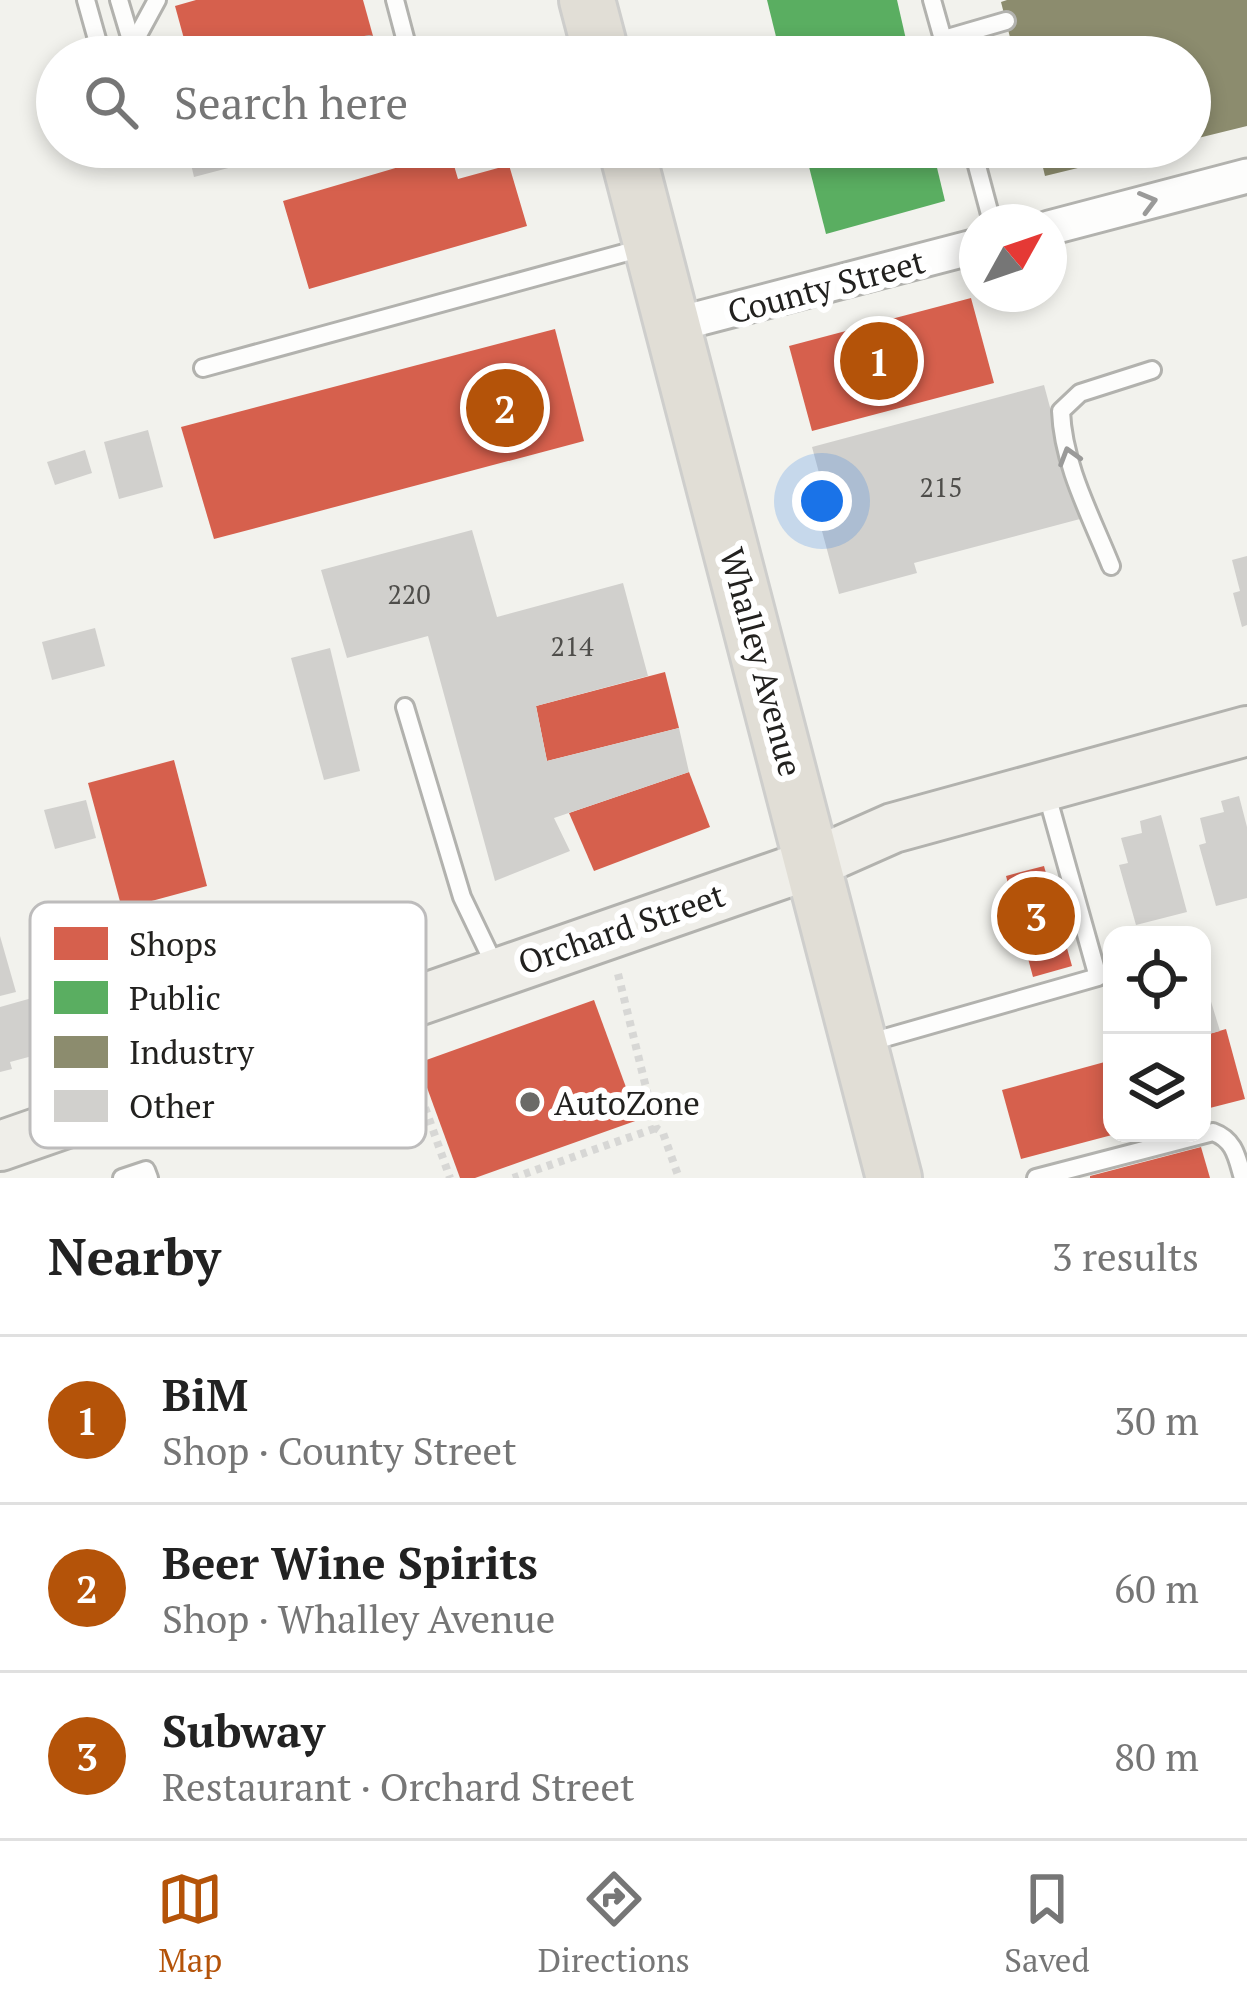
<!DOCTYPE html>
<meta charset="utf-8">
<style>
body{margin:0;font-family:"PT Serif",serif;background:#f2f2f2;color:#222}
.controls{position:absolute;right:36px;bottom:36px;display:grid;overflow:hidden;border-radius:24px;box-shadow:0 6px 18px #0003}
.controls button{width:108px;height:108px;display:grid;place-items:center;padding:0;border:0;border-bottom:3px solid #e0e0e0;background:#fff;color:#222;font:60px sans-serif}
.compass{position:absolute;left:959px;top:204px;width:108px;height:108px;border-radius:50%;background:#fff;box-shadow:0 6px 18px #0003;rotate:50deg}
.you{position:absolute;left:822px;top:501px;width:42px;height:42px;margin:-30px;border:9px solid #fff;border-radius:50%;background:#1a73e8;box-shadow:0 0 0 18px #1a73e833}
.badge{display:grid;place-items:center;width:78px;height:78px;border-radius:50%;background:#b45309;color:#fff;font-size:39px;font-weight:700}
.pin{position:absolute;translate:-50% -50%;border:6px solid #fff;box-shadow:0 3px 12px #0006}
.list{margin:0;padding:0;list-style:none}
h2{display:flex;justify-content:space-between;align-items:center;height:156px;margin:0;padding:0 48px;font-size:51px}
h2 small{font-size:39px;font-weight:400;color:#767676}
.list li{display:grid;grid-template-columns:78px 1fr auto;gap:36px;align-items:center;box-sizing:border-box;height:168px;padding:0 48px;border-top:3px solid #e0e0e0}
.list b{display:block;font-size:45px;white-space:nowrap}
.list p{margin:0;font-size:39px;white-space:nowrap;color:#767676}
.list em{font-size:39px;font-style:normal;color:#767676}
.icon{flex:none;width:66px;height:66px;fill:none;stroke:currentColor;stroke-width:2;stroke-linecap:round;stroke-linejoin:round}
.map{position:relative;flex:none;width:1247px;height:1178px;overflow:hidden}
.search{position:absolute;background:#fff;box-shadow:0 6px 18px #0003;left:36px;right:36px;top:36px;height:132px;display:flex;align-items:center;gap:30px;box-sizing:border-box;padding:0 42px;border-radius:66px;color:#767676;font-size:45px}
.sheet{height:660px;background:#fff}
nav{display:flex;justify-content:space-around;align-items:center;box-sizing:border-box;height:168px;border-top:3px solid #e0e0e0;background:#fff;font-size:33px;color:#767676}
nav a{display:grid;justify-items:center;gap:6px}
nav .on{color:#b45309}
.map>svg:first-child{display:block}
.shops{fill:#d6604d}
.public{fill:#5aae61}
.industry{fill:#8c8c6e}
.building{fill:#d1d0cd}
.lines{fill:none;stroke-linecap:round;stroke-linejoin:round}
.service-casing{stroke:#b2b2ae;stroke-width:22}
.minor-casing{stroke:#b2b2ae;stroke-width:39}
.secondary-casing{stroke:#b2b2ae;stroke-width:54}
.primary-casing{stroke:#cececc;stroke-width:60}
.path{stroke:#d7d7d5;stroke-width:8;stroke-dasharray:6 6;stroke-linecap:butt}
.service{stroke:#fdfdfc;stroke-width:16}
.minor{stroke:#fdfdfc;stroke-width:33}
.secondary{stroke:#efeee9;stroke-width:48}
.primary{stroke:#e1ded6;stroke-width:54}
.oneway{stroke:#9a9a99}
.poi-dot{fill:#6b6a67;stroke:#fff;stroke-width:4.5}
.labels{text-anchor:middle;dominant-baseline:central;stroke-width:12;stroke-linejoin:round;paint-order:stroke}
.number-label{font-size:27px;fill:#4e4d4a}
.street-label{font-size:33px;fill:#22211f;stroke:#fff}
.poi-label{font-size:33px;fill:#22211f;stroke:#fff;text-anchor:start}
.key{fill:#fff;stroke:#bdbcbc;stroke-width:3}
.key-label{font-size:33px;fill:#22211f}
</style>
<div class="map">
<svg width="1247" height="1178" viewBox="0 0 1247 1178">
<rect width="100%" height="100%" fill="#f2f2ed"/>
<g class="shops">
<polygon points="196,0 363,0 373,36 294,57 189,57 175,6"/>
<polygon points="450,152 458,179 509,165 527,226 309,289 283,201"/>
<polygon points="971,298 994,383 812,431 789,346"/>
<polygon points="555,329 584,441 214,539 181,427"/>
<polygon points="665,672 679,728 547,761 536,706"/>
<polygon points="174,760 207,886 122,909 88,783"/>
<polygon points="689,772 710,827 594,871 569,813"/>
<polygon points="1044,866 1072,966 1033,977 1006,876"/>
<polygon points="594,1000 638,1120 475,1178 460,1178 418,1063"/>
<polygon points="1226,1029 1245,1099 1202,1110 1202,1036"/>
<polygon points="1112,1060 1112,1135 1021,1159 1002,1090"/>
<polygon points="1201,1147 1210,1178 1090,1178 1090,1176"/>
</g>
<g class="public">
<polygon points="767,0 897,0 910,57 781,57"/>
<polygon points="804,147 932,147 945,201 826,234"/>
</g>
<g class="industry">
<polygon points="1007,0 1247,0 1247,126 1190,140 1190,57 1015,57 1001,2"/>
<polygon points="1038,147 1155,147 1156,149 1045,176"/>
</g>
<g class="building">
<polygon points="187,147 260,147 263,159 194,177"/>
<polygon points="1044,385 1080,519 914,563 917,573 839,594 816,509 828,506 812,447"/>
<polygon points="148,430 163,487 119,499 104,442"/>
<polygon points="85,450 92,473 55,485 47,462"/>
<polygon points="472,530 497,617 623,583 648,676 536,706 547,761 679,728 689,772 554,818 570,851 495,881 428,636 347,658 321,570"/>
<polygon points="1247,556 1247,625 1242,627 1233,593 1240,591 1232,560"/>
<polygon points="95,628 105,666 52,680 42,642"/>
<polygon points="330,648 360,771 324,780 291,658"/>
<polygon points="1239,796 1247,827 1247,898 1216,906 1199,845 1206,843 1200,818 1224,812 1221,801"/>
<polygon points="86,800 96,838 55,849 44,810"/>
<polygon points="1161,815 1187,912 1136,925 1119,865 1128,863 1121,838 1142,833 1140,821"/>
<polygon points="0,936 16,992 0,996"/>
<polygon points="1202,972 1220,1031 1202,1036"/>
<polygon points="32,998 47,1052 10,1062 12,1069 0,1072 0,1007"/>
</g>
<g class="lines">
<g class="service-casing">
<g id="service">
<polyline points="86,0 102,57"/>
<polyline points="119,0 136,57"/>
<polyline points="395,0 409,53"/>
<polyline points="932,0 948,57"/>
<polyline points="944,39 1006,21"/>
<polyline points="132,46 157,0"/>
<polyline points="330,57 369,46 387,57"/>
<polyline points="972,147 992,222"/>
<polyline points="203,368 646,247"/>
<path d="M1111,566C1091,516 1063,465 1061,411L1080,393L1152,370"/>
<polyline points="405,707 462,897 497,970"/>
<polyline points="867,1043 1098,977 1045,788"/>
<polyline points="122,1178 146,1170 149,1178"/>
<path d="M1036,1178L1213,1132C1235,1140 1237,1158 1243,1178"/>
</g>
</g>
<g class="minor-casing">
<g id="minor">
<polyline points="1049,228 1247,176"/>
<polyline points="674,325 977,246"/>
</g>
</g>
<g class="secondary-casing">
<polyline id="secondary" points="0,1146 814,863 893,828 1247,731"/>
</g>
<g class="primary-casing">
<g id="primary">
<polyline points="587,0 602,57"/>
<polyline points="626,147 894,1178"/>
</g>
</g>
<g class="path">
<polyline points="618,974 656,1128 663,1133 679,1178"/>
<polyline points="405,1051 450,1178"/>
<polyline points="513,1178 656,1128"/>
</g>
<use href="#service" class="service"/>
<use href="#minor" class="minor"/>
<use href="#secondary" class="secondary"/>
<use href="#primary" class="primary"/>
</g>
<defs><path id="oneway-chevron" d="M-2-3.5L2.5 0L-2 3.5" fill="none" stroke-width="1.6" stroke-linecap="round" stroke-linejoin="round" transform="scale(3)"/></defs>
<g class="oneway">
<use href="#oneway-chevron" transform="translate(1148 202) rotate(-15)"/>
<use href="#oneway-chevron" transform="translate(1069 456) rotate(-107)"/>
</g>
<circle class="poi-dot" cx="530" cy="1102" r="12"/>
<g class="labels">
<g class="number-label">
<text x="941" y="487">215</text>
<text x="409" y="594">220</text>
<text x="572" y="646">214</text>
</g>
<g class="street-label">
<text transform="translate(826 286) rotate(-15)">County Street</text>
<text transform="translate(762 662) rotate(75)">Whalley Avenue</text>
<text transform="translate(621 928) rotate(-19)">Orchard Street</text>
</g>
<g class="poi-label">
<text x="554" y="1102">AutoZone</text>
</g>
</g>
<rect x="30" y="902" width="396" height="246" rx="18" class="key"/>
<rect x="54" y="927" width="54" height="33" fill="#d6604d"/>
<rect x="54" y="981" width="54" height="33" fill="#5aae61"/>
<rect x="54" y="1036" width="54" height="32" fill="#8c8c6e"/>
<rect x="54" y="1090" width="54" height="32" fill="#d1d0cd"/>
<g class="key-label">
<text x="129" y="956">Shops</text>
<text x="129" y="1010">Public</text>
<text x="129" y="1064">Industry</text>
<text x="129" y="1118">Other</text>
</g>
</svg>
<div class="controls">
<button><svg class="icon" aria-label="locate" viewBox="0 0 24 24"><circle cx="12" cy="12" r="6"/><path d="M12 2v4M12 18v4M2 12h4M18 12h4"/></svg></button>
<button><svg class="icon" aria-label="layers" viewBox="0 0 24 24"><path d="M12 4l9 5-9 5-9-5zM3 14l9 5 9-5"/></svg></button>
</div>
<svg class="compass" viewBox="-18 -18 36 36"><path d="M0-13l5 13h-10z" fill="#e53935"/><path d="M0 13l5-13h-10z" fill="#767676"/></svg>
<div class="you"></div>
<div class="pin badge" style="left:879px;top:361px">1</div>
<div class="pin badge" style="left:505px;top:408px">2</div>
<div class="pin badge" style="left:1036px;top:916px">3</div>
<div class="search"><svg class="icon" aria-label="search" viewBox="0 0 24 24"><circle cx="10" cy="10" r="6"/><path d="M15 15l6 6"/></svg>Search here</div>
</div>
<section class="sheet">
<h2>Nearby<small>3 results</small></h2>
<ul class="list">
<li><span class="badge">1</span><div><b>BiM</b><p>Shop · County Street</p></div><em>30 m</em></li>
<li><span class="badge">2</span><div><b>Beer Wine Spirits</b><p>Shop · Whalley Avenue</p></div><em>60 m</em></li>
<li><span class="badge">3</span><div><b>Subway</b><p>Restaurant · Orchard Street</p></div><em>80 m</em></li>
</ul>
</section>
<nav>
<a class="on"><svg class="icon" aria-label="map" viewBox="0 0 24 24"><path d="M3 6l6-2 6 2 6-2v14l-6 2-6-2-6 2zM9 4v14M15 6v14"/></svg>Map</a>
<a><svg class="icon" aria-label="directions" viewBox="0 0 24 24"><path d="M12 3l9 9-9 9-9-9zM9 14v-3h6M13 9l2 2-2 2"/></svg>Directions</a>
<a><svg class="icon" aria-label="saved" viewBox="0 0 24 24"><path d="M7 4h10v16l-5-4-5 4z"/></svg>Saved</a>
</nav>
